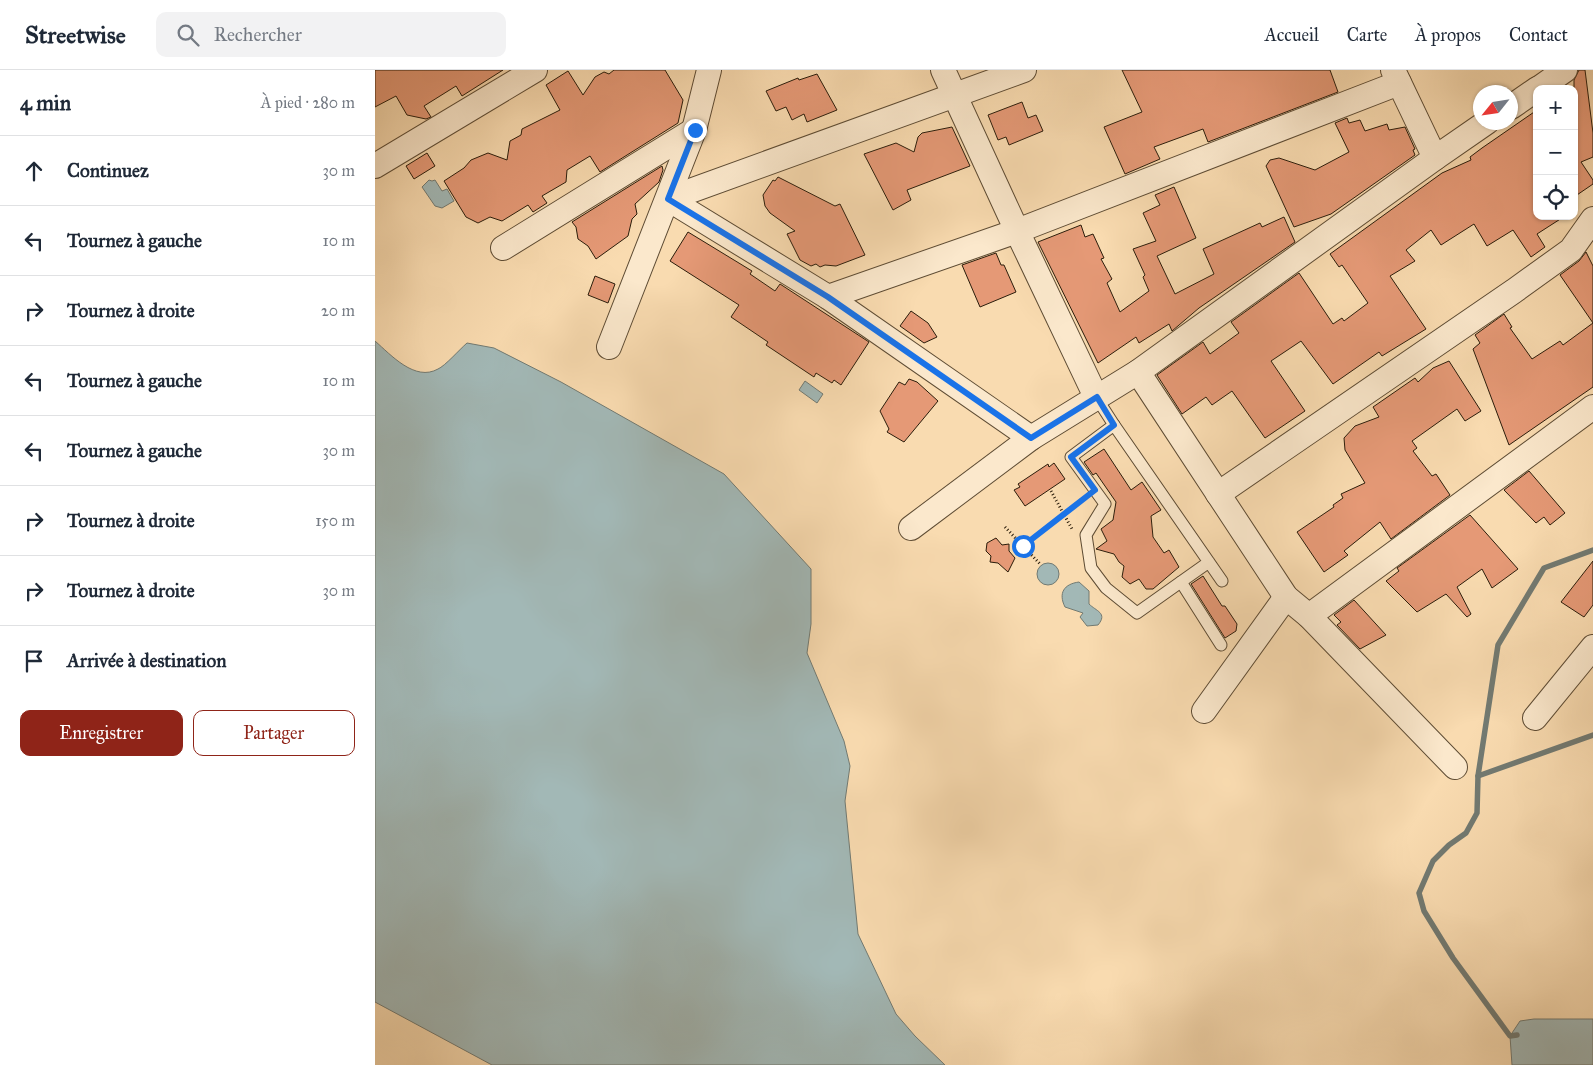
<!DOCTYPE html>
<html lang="fr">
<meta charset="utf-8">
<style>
body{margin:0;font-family:"IM FELL Great Primer",serif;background:#f2f2f3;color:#1f2937}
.controls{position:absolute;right:15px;top:15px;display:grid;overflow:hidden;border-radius:10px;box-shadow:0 1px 4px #0004}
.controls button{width:45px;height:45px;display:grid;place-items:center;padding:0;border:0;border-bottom:1px solid #e0e1e3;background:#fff;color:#1f2937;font:25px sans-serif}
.compass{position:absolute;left:1098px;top:15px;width:45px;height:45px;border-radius:50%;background:#fff;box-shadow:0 1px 4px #0004;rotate:240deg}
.stop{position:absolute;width:15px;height:15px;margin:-11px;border:4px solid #1a73e8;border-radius:50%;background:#fff}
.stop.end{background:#1a73e8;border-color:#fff;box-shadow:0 1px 5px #0008}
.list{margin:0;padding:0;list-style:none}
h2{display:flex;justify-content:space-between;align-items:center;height:65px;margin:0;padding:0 20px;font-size:21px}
h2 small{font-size:16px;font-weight:400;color:#747a83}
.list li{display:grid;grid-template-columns:32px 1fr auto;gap:15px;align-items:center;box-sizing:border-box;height:70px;padding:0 20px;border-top:1px solid #e0e1e3}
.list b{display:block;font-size:19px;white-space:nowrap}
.list em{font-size:16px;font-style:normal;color:#747a83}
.actions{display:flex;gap:10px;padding:15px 20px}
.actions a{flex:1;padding:11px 0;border:1px solid #8f2418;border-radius:10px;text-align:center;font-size:18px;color:#8f2418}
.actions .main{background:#8f2418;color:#fff}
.icon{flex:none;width:28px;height:28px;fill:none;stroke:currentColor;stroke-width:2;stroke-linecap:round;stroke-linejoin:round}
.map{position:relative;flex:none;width:1218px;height:995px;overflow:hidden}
header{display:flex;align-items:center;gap:30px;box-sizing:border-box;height:70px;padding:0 25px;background:#fff;border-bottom:1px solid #e0e1e3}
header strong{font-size:24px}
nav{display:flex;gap:28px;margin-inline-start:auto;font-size:18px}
.search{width:350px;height:45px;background:#f2f2f3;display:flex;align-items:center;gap:12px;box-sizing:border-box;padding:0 18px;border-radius:10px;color:#747a83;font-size:19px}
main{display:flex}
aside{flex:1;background:#fff}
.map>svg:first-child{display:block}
.water{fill:#a2b8b6;stroke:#727a72}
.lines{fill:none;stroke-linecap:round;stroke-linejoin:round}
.stream{stroke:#727a72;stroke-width:5.5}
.building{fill:#e59976;stroke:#2b1d0b}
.service-casing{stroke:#5e4c34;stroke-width:13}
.minor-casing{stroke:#5e4c34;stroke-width:26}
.path{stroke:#2b1d0b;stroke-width:3;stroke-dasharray:1 2.5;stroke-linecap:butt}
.service{stroke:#fbe8cc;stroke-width:11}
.minor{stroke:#fbe8cc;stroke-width:24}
.route{stroke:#1a73e8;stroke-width:6}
</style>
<header>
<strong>Streetwise</strong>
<div class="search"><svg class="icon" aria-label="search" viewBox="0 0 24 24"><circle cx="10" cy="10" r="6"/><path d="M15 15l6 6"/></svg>Rechercher</div>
<nav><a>Accueil</a><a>Carte</a><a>À propos</a><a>Contact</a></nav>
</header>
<main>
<aside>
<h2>4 min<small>À pied · 280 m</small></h2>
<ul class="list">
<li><svg class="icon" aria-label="ahead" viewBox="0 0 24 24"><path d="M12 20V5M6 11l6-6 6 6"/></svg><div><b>Continuez</b></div><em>30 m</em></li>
<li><svg class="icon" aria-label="left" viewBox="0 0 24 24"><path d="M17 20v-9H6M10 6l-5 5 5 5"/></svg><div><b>Tournez à gauche</b></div><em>10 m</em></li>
<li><svg class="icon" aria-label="right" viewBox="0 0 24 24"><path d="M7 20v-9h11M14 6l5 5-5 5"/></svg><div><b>Tournez à droite</b></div><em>20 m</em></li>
<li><svg class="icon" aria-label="left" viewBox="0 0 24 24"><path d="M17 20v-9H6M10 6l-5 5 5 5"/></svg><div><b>Tournez à gauche</b></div><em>10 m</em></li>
<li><svg class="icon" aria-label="left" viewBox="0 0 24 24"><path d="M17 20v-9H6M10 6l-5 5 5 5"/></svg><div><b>Tournez à gauche</b></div><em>30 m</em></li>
<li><svg class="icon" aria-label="right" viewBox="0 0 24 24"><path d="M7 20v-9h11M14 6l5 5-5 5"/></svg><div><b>Tournez à droite</b></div><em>150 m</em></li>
<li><svg class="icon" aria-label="right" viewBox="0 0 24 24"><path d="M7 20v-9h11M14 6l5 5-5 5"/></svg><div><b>Tournez à droite</b></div><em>30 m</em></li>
<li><svg class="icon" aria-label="arrive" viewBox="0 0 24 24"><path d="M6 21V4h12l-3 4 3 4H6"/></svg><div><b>Arrivée à destination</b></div></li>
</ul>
<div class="actions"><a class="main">Enregistrer</a><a>Partager</a></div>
</aside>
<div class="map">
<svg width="1218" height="995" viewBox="0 0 1218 995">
<rect width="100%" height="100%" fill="#f9dbb0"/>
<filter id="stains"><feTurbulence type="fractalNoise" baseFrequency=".004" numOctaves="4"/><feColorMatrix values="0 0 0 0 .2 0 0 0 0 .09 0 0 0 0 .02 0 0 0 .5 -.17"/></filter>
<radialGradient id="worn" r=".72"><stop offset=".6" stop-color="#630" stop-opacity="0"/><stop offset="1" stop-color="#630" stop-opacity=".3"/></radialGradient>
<g class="water">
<polygon points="54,110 57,111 60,110 67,121 72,119 79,131 67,138 60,136 47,117"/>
<path d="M0,271C16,285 40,312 63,299C70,296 84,280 92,273L119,278L186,312L349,404L436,499V554L432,583L469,671L475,696L470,731L483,864L521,944L540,966L570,995H117L0,932Z"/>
<polygon points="430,311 448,324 442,333 424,320"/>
<circle cx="673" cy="504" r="11"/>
<path d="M704,512L714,521V534C721,541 733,543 723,555L712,556L705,547L708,543L690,537C683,523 689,514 704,512Z"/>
<polygon points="1159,949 1218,949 1218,995 1137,995 1135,966 1145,951"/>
</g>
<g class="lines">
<g class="stream">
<polyline points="1103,706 1218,665"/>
<polyline points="1142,965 1135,966 1078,888 1049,841 1044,823 1058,791 1074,775 1091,763 1102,743 1103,706 1123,575 1169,498 1218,480"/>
</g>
</g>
<g class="building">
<polygon points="0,0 128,0 87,26 81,16 49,36 56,47 51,49 32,45 21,26 0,37"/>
<polygon points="239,0 290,0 308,30 303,53 225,102 215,86 192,100 191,112 167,126 172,133 158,142 153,135 127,151 115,147 103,153 91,147 69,111 89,98 96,90 113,83 132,90 135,71 146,65 147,59 185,40 171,15 193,1 208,25 220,7 229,2 234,4"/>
<polygon points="747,0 955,0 963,22 833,72 828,59 779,77 785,89 750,104 729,57 767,42"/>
<polygon points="1204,0 1210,0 1218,63 1218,87 1206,92 1218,110 1218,114 1199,127 1199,10"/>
<polygon points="442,4 462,40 432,52 429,44 417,50 411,37 401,41 391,21 423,8 424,10"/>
<polygon points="647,32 653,48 661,45 668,61 634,75 631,67 623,70 613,45"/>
<polygon points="1162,40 1162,146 1190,146 1162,164 1170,177 1156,187 1138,160 1112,176 1099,154 1066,175 1056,160 1031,180 1040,191 1015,206 1051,259 1007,286 1004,282 958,314 926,271 896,291 930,341 890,368 857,321 837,335 831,327 807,344 782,305 828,272 835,284 864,263 856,252 924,203 958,254 967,248 969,251 993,233 967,195 964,197 955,184 1067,103 1096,90 1095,87 1107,78"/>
<polygon points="972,48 974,53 985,50 990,61 1012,54 1014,60 1030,57 1040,79 1038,80 1040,85 956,144 919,157 891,96 895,90 904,88 940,100 974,82 960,53"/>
<polygon points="577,57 595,96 532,120 536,130 518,140 489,84 521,73 539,82 543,67 547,63"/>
<polygon points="52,83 60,96 39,109 31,96"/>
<polygon points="287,96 288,100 284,112 260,134 262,144 257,149 253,166 221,189 213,176 203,169 201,157 197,152"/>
<polygon points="403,107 460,136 465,134 490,185 461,196 450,195 445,197 441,194 436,196 425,190 412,164 420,161 395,143 390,136 388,125 398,110 400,111"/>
<polygon points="799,117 821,168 782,186 800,224 839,204 828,179 885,153 887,157 909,147 920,172 824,238 797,261 794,254 764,273 761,267 723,293 663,172 706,155 710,167 718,164 729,188 726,189 737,209 732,213 745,242 774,221 768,207 770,205 758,179 781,171 768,143 785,135 780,125"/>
<polygon points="313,162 377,201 375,204 400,221 405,214 494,272 466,315 459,310 457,313 441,303 439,307 391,275 393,272 356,247 364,235 295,191"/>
<polygon points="1211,182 1218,196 1218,253 1185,205 1204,191"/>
<polygon points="621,183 626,195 629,195 641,222 605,237 587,195"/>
<polygon points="220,206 240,214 233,233 213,225"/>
<polygon points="536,241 553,253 562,267 549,273 525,256"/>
<polygon points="1129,244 1137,257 1135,258 1157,289 1185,271 1188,275 1218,253 1218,317 1134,375 1098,279 1105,273 1100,265"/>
<polygon points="1074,291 1106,341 1090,351 1082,339 1037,371 1042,378 1038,381 1057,406 1061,404 1075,425 1016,469 1005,452 969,481 973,485 949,502 922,462 959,437 958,435 968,428 966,424 990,413 970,380 969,368 980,356 1004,347 998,337 1040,308 1043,312 1058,298"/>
<polygon points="534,309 542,312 563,331 529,372 512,362 514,359 505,341 524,312 530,315"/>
<polygon points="729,379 756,420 767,412 786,440 776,446 778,467 789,483 794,480 804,497 778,519 771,519 764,509 755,514 747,507 749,496 744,492 739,484 721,479 732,471 726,459 738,450 741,432 721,403 718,405 709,392"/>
<polygon points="679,393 690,409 650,436 639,420 645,417 643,414 673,394 674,397"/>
<polygon points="1154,401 1190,443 1175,455 1169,447 1161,453 1129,420"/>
<polygon points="1095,445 1143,499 1117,518 1107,499 1082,517 1096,544 1092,547 1071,524 1042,542 1011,511 1024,501 1022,498"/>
<polygon points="621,468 627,475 634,474 634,481 640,488 633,502 623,493 615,492 616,486 611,481 612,473"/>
<polygon points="1218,491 1218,535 1209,547 1186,532"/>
<polygon points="828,506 847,536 850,536 862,554 861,561 850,568 816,514"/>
<polygon points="979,530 1011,565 985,579 962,555 966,552 959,545"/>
</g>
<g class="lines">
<g class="service-casing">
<g id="service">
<polyline points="721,327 739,355"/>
<polyline points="834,492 762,543 731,518 716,498 711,465 730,434 696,387 739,355 847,511"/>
<polyline points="806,512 846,575"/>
</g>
</g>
<g class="minor-casing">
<g id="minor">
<polyline points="568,0 642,161 721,327"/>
<polyline points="1018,0 1060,88"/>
<polyline points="1163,19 1190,0"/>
<polyline points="1136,37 1162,19"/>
<polyline points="0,96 160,0"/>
<polyline points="293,129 453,227 656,368"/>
<polyline points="293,129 649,0"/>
<polyline points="128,178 319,60"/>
<polyline points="453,227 642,161 1024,13"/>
<polyline points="234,277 319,60 334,0"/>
<polyline points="763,302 911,527 934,546 1080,697"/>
<polyline points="843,424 1139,221 1196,180 1218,149"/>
<polyline points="536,458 656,368 763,302 1060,88 1112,52"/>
<polyline points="934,546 1218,337"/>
<polyline points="829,641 911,527"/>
<polyline points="1160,648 1218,577"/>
</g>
</g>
<g class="path">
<polyline points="676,421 697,459"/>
<polyline points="630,457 666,495"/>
<polyline points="648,476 708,429"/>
</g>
<use href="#service" class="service"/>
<use href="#minor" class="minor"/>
</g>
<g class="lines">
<polyline class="route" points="320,60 293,129 453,227 656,368 722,327 739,355 696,387 720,420 648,476"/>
</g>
<rect width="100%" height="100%" filter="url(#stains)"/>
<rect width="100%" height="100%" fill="url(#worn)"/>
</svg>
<div class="controls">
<button>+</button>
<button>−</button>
<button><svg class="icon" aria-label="locate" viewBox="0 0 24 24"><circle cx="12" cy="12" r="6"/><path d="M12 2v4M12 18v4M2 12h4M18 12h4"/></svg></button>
</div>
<svg class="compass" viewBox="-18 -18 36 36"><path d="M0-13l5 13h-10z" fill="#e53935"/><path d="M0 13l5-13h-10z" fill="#747a83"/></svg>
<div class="stop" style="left:648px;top:476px"></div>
<div class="stop end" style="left:320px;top:60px"></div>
</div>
</main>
